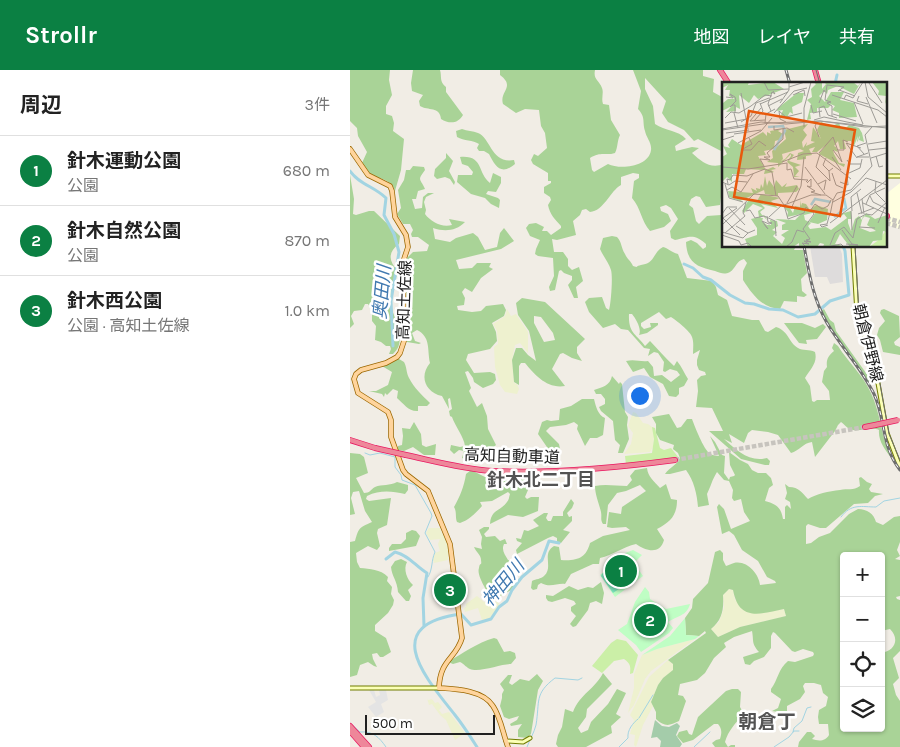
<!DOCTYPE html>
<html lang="ja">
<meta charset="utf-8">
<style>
body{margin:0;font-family:Karla,"Noto Sans JP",sans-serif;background:#f2f2f2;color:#222}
.controls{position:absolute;right:15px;bottom:15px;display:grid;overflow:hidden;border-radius:5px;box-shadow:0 1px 4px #0004}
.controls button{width:45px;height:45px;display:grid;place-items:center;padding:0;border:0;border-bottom:1px solid #e0e0e0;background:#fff;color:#222;font:25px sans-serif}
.scale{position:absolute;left:15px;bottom:12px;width:130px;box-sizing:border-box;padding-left:5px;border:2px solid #202020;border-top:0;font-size:14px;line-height:18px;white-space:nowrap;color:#202020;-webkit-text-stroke:4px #fff;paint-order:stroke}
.you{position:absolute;left:289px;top:325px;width:18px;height:18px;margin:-12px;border:4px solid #fff;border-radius:50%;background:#1a73e8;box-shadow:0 0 0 8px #1a73e833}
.badge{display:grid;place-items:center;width:32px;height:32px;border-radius:50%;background:#0b8043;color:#fff;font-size:16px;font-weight:700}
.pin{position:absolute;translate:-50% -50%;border:2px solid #fff;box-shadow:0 1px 5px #0006}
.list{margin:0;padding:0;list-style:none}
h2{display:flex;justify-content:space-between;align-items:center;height:65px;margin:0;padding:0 20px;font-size:21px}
h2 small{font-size:16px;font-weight:400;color:#767676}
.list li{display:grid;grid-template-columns:32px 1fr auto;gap:15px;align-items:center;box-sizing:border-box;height:70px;padding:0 20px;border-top:1px solid #e0e0e0}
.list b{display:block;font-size:19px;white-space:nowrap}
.list p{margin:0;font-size:16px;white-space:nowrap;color:#767676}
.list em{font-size:16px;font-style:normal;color:#767676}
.icon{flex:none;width:28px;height:28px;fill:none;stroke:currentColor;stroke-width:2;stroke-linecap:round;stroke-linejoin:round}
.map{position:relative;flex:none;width:550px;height:677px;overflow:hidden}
header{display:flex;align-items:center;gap:30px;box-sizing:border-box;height:70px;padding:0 25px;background:#0b8043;color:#fff}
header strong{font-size:24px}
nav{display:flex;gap:28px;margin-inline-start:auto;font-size:18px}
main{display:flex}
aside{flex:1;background:#fff}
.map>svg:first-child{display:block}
.residential{fill:#dedcdc}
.education{fill:#ffffe0}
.farmland{fill:#eef1cf}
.grass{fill:#cbefa7}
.forest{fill:#a9d397;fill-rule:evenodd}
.cemetery{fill:#a4ccaa}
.park{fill:#bffec4}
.pitch{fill:#7de6bd}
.parking{fill:#e4e4e4}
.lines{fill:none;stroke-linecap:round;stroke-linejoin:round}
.stream{stroke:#a2d4e2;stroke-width:1}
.river{stroke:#a2d4e2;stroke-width:3}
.highway-tunnel{stroke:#c7c4be;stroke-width:4.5;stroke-dasharray:4.5 2;stroke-linecap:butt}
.secondary-casing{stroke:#707d00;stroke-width:5}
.primary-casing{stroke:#9b6700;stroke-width:5.5}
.highway-casing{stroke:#e91860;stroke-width:6}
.secondary{stroke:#fbffb6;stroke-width:3}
.primary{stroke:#ffd49c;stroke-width:4}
.highway{stroke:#ee879a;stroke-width:4.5}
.tram{stroke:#6e6e6e;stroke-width:1}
.rail-casing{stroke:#6e6e6e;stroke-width:3}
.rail{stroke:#fff;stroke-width:1;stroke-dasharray:4;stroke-linecap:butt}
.highway-bridge-casing{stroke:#e91860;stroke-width:6;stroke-linecap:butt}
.highway-bridge{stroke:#ee879a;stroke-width:4.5}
.labels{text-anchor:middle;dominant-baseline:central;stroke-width:5;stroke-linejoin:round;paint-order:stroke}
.street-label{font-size:16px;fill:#202020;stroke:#fff}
.water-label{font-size:18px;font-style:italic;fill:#4079b0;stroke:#fff}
.neighbourhood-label{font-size:18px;font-weight:bold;fill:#535353;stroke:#fff}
.quarter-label{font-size:19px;font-weight:bold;fill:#535353;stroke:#fff}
.inset-river{fill:none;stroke:#a2d4e2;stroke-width:2.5}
.inset-road{fill:none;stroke:#9d9b96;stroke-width:1}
.view{fill:#e8590c;fill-opacity:0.15;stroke:#e8590c;stroke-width:2.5}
.inset-edge{fill:none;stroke:#202020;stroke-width:2.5}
</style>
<header>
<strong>Strollr</strong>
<nav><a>地図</a><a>レイヤ</a><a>共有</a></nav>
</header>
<main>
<aside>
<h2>周辺<small>3件</small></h2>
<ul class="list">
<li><span class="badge">1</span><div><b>針木運動公園</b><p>公園</p></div><em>680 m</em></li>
<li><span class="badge">2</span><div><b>針木自然公園</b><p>公園</p></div><em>870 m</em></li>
<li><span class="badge">3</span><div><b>針木西公園</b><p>公園 · 高知土佐線</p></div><em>1.0 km</em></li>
</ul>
</aside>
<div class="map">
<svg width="550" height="677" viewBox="0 0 550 677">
<rect width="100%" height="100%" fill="#f1ede5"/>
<polygon class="residential" points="460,176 489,176 492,184 493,212 480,214 477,207 465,207"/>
<polygon class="education" points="550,113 550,159 536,154 540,145 536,144 536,124"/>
<g class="farmland">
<polygon points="157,239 161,246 166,244 178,262 178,283 170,273 165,275 162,290 164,313 167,314 169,319 167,324 155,322 150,315 145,297 144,277 148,274 147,261 143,254 155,246"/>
<polygon points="283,342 286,343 293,353 298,354 302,357 304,366 303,377 300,382 274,384 281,374 283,363 278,356"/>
<polygon points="79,458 90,458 92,464 95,466 99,480 98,490 84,493 83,489 85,483 90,481 88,474 90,469 80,470 76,463"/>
<polygon points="379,519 383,520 385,530 411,543 434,539 436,546 390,557 368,567 361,559 369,552 374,538 373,525"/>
<polygon points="127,526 134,532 148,532 150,535 139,549 132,550 128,538 115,542 114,538 116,537 116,534"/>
<polygon points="345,569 301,601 295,609 284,635 278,643 284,618 284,604 292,585 307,579"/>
<polygon points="318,590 323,594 324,600 313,608 308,615 301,632 303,636 293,655 286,677 284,675 285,665 280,664 284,650 280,645 299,607"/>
<polygon points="77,628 78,630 82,629 85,633 88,632 92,637 89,640 92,644 99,642 115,663 105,670 96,650 90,645 82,634 79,635"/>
</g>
<g class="grass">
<polygon points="302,357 305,358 310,378 314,380 321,378 329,388 276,395 275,386 302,383 304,369"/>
<path d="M267,569L276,571L288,585L283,603L280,604C281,596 280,593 274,589L264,591L252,603L242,596L261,573Z"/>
</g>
<g class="forest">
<path d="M0,0H40L39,10L42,25L36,36V44L42,46L44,53L43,61L54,69L51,100L45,121C41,108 29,110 19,103C16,100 14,97 12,93L17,82L8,66L7,58L0,51Z"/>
<path d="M63,0H90C92,6 89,12 96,17V22L113,45C108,54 99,54 91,49C90,36 78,41 70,36L69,31L73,25L62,21L61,13Z"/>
<path d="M150,0H245C243,10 249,10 252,18C254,23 251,28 253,34L259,35L261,50L270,65C267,71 268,77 265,83C256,86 251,81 240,88L242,100L244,102L258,94C270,100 299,97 301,80C302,73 296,67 295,61C292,51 296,48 288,39L291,21L283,0H353V6L364,9L363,22L374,28L373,91L371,87V81L348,69L344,71L334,60L318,52L312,43L316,31L295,8V19L303,36L305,54C315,61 328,60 336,69L325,76L326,81L342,77L349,78L342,83C352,92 360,99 374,94L372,110L374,123L371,127L370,135L356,137L350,127L346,126L341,129L339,135L343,138L346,151L349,154L357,146L371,145L374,140V176H446L444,180H453L457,203L451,209L452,221L457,225L454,227L447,226V232L434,231L430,239C412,238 402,224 393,210V201L397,193L394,189C386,191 386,198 380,202C374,205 371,203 365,201C347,197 337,193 336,172L341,170L347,173L353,179L356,177V174C343,163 340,167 325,170L321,168L320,161L328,149L321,138L316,135L310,137L311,141L318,144L321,151L314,157L300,161C291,151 291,138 282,128L284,111L289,108V104L283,103L271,107V115C260,121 254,141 240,142L236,139L232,140L230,145L223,151L226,165L207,170L202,169L204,182H213L218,189V196L222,200L229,197L233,211L226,217L228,228H224L218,215L222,210V206L214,203L211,200L209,201L205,220L200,221L199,217L204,206L203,188L188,186L185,184L186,179L190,170L180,166L176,158L179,154L186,153L194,157L192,161H197L201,165L211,158V156C205,149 200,145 198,135L201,130L200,127L194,123V117L201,113V111H198V103L183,94L181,90L184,84L188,86L197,78L195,63L191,56L189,40L175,39L166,43L153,34C149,21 166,17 150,5Z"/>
<path d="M112,59C117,61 123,61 128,63C141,68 141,94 164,90L165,94C151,106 145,96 139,84L134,81H129L127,78L129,74C123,70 114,71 107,67L106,61Z"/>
<polygon points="96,83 103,91 99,101 105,112 104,115 100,109 95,107 87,109 84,106 85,99 96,88"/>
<path d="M110,87C134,85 127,103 140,113L143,103L151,107V113L146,122L138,121L136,124L148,128L150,130L149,138L141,134L135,128L121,124L107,112L108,105H122L123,102L118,96L112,94Z"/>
<path d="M63,96L74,97L75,100C67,111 70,108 75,119L68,121L66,129H62L65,139L72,138L73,127L78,123H84L76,127L74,132L76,140L75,144C81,152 92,158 102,155L99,149L115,152C106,161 95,162 83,158L85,169L100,172L106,168L123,163L128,167L135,180L147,177L150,163L154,158L164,171L151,179L106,190L109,199L122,198L127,193H141L139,197L143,199L131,208L122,222L115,218L112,222L115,228L114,235L107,236L108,240L122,242L131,241L136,236L153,234L156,240L154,246L142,253L146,262L147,271L140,279L118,284L116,290L124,303L140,302L145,304L146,310L143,314L133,318L124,312L123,308L118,301L115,302L121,318L119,321L127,337L132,333L137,346L138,359L146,375L135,385L123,392L112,388L114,381L109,380L104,384L100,380L101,375L110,377L115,376C114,367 105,356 102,347L100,346L99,341L102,339L100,328L98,329L99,339L92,326C75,322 69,306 80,293C77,279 81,267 67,260L62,263L65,271L71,273L69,274L57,272L54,248L56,233L57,188L63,182L77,181L79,175L68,167H62L61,164L63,160L60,154H53L47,144L51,138L48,120L54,110L56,100H60Z"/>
<path d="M0,105L4,129L3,144L6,145L19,141H24L50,166L49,174C38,182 38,191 48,201C44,215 38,232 44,245C46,251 48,254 50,260L48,262C51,271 50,277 43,284H39L41,279L40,276H36L31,272L25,270L26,256L22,251V240L18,234H15L12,240L4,241L1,246L4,254L0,258Z"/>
<path d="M262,166L267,167C272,172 271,178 275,184C277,189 281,191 283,196C290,198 283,197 291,195C306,193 302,183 313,177C318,178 321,182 328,184L337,208L362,211L366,217L368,225L377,230L382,246L402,250H409L415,261L418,262L426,257C439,261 438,272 448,278C453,281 459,279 465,282C468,293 460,299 455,308L460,316L462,331L464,332L467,330H480L479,321L472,312L474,301L477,297C476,290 478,286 484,281L482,278L484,273L488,276C498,292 513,305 521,323C531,344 531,368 542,389C535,380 528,371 529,360C519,356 507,364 498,358C495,356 494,354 491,352L488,355L485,361L465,387L462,372C453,373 449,381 441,383L428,365L418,362L402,360L398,363L394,373L379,364L382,373L374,369C386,380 400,393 417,388L420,391L419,395H415L391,389L359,361H373L362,338L346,337L348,321L347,310L351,306L356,305L355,302L349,300L347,295V290L350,280L343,284C343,278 344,272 342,267C341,262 326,250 321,247L316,249L309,242L291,253V256L294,259L301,257L300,253H308V255L297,263L289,265C292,259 286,249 282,244H279C278,264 287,264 295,276L300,271C308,279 315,288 324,296L327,291C332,297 334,303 338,309L334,316L329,318V324L326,327L319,326L313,314L300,307L294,298L283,302L276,291C285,289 290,292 298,291L303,297L304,306L312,305L321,312L330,305L327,301L320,299L315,302L313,301L314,292L308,283L304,282L298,286L300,279L294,278L278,260L271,259L265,254L253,258L239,242L235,232L239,228L252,227L256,238L259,240C261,234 263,206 261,200C259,193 253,186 250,179L253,168Z"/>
<path d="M172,228L195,232L235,269L227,277V283L232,291L222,288L213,283L210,284L202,299L215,316C197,319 185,305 175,293H171L169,296V315L164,312L162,290L166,278H172L178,285L186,291L179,261L168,245L166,233ZM184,246L191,247L203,263L205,270L194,272L184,253Z"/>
<polygon points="474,239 480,250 484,253 486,261 521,310 519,312 485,264 471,241"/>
<polygon points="534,239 549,246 550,267 544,272 545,275 550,277 550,285 533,282 530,270 527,265 529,258 535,251 530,243 531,240"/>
<polygon points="434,253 452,253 465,258 473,254 476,257 467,269 456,270 457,274 449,273"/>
<path d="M49,289L54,292C57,297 56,303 59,308C64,318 72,325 80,333L77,336H68V341C59,342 54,334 47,328L48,321L43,319L37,325L35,323L34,327L32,324L19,321H26L38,315L42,302L32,296L34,291Z"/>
<path d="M262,306L269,314L270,312L272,314L275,342L278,347L277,355L279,369L273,383H268L270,375L265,370L263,351L251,341L249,337L255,334V329L251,324H246L244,320C252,317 260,316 262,306Z"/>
<path d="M232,329H244C246,337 248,345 255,348L253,365L247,368H240L235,376L227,359L228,355L224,352L216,355L200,357L196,361L209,374L210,379L204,387L199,386V380L188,364L192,352L197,350L201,351L209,350L210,339L221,336Z"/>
<path d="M319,344L327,358L331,357L337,349H342C345,357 353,378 360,384C362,385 367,386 369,386L360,366L365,372L372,385L375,386L374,403L379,410L380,407L384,406L385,405L380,395L379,382L390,390L398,394L402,400L408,403H416L421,408L423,415L419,418L415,431C426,434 431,437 433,449H435V437L437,435L441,439L440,432L435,429L437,423L435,414L439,417C449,417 452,423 458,429C466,424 479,421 490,420C498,418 503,421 510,416L509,408L511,407L517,412L522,414L519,419L521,422L533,424L525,426L518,433L504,434L476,458H470L458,454L456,456V474L461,473L469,467L480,463L499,444L508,439C517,439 524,444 526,452L533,455L544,447L550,446V472L547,480L550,486L545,489L550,490V526L546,527L547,529L550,530V581L543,588L549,608L543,614L546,625L550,631V677H448L449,672L457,662H461L465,666L462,669C468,671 475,672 479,665L478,654H469L468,647L469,640L476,636L478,627L473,623L471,615L464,613H455L453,616L455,622L450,629L437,636V643L442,646L434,649L428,642L422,641L428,638L431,629L421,622V619C428,610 428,599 438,591L445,592L463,586L464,584L463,582L453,579L445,582L442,581L425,563L423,562L421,566V578L414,587L404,591L400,595L395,594L393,587L409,582C401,573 404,571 402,561L384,567L374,573L376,577L364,588L355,603L347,610L330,614L328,625L333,626L336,631L329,651C319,656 315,657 306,649V642L301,632L308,615L313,608L323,600V594L318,590L356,563L355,561L349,566L336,565L335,548L342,538L343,529L358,513L365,482L370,480L373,483V490L376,496C379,495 381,494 384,493C397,490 409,504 410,515L426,513L425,511L417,507L408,491L392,480L384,465L379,461L372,464L367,437L369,434L374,439L381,459L400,451L394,442L391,429L384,431L382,428L383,420L379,411L374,410L367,402C362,410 361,416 357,424L359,435L348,437C347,424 344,411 336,400L320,404H315C320,397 327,395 330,388L328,383L323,379L324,375L310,370L306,363V354L302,347ZM494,486H531V561L540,559C550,569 545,581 531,583V658H494ZM379,519L383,520C389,552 410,544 434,539L436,546L390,557L368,567L361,559C372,550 374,540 373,525Z"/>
<polygon points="64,352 71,364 72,375 76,377 86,374 85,385 74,385 63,377 54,381 48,380 48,376 52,375 53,366 52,358 60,359"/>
<path d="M0,383L10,384L14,387L18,403L6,408L14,423C20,423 20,420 25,417C32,414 40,416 47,412L58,415V420L55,424C41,421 30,420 17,426L16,429L19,431L41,428L37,455L28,459L27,463L30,476L27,480L18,476L6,483L7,492L10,498C20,499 30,499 38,507L37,511L42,517L41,524L44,530L43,535L38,543L25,555V561L36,568L41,582L33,587H30L27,583L22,584L23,589L27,597L24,596L18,592L10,595L7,605L0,607V472L5,471C9,457 9,458 22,452L15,441L9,421L3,422L1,428L5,444L0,445Z"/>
<path d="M297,398C298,407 304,411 310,418L316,414L321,429L327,430C327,446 320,452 307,459L314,470C310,485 296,481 286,474C273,477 263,485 250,488L249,494H243L221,504L215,514C207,513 200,518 191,513L188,515L187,519L183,520L181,518L182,511C186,509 191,509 194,506C204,497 191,484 204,476L209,477L211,490C228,491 236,488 240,473L253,466L280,460L276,457L262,458L257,457L259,442L271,444L272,437L296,421L290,415L276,421L267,423L258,435L256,454H253C250,449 252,448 251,442C249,433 245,425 245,416C256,414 266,416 277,416L282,410L280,406L285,400Z"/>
<path d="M121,400L135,407L144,408L158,403L171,404L179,409L178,420L175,427L177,429L181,427H189L188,441L173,447L158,445L140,454C141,439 150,442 157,432C159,430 159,427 160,424L158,422L142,431L130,432L132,436C126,443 119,450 110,453L107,452C105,447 107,442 104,437C110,426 114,417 116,404Z"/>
<polygon points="221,429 224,433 222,438 217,443 219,447 222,446 222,451 213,460 220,462 211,473 207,472 207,468 203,466 198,468 167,484 166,480 172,473 167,471 166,468 171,469 174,460 178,461 189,456 183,450 194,443 198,443 196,448 198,451 201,451 203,446 213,446 213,442"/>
<path d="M134,457H139V459L134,464L136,467L145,466L150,471L155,469L157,474H154C151,480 155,485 158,490L165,492C167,499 166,512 162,519C161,521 158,521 156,523C147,529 139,527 134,516C132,512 127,503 129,498C130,491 132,497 131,490C131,485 126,482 124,477L132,479L131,474L132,467L129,460Z"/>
<polygon points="62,460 66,461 70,466 66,476 39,481 39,478 42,474 51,474 56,469 56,463"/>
<path d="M51,489L57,492C53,499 57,510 63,515L58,520L61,526L59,531H56L48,522C47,510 42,507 41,497L45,491Z"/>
<polygon points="251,512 254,523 252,534 246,531 240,533 238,540 226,556 223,557 220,554 226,546 221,541 221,537 226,534 224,531 215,528 202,532 198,531 196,528 196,525 203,526 219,516 228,520 238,517 243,518"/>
<path d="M144,568L147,569L154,582L160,581L165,583L166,588L161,594C151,594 129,603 120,599C117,598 114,594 110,592L103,594L98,592C113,583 127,573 144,568Z"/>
<path d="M253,603L262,614L237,639L236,647L228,658L231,663L238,660L241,652L258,634L267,619L276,623L266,644L271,647L261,656L262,663L236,677H208L206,674L208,665L212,657L215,639L223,642C230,624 245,619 253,603Z"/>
<polygon points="187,604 193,611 188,620 181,664 177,668 168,667 168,660 172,654 161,656 160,654 167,650 169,646 159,649 154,647 150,636 152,628 152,624 154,620 150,614 158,605 162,605 159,613 162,615 170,609 179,611"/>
<path d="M382,619H388L391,622L390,637L394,644C386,652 378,661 375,672L378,677L381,675H385V677H365L362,673L366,670L370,669C372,663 372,659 368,654H364L343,670L333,673L327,666L329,662L337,660L339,664L342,665L348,647L376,621Z"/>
</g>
<polygon class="cemetery" points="305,650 312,656 319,657 327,653 330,656 326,665 332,674 330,677 310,677 311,671 307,667 301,668"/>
<g class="park">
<polygon points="283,480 292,485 284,493 293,506 265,527 250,505 275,483"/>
<path d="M295,517L299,522L300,529L316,539L340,534C337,546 327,546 318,552L323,558L319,563L291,582L286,575L268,560L277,554L285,532Z"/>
<polygon points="335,548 336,565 349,566 345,569 307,579 292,585 320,566"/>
</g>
<polygon class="pitch" points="267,491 280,508 279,512 263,523 251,506 252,504"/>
<polygon class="parking" points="19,620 24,620 26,627 30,625 29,620 36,620 38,630 31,634 34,642 26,647 18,637 26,632"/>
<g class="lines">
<g class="stream">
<path d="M15,383L20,385L30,383L45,387V397L51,405L52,410L65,415L81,443L82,446L75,463L85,482C81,491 83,499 78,507"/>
<path d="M491,447C501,433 512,437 526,437L534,431L550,428"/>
<polyline points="289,648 303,625"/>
<path d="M0,653L10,662C23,661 29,667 36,677"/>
<polyline points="443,662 444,658 452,651 457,638 461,637"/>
<path d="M177,677C180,669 184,663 186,655C190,631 184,624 205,608L228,610L232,608"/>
<path d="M269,677L278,668C277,660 283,653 288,649"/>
<polyline points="344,677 360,662"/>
<polyline points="424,677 439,667 444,661 449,661"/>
</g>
<g class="river">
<polyline points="485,14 487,5"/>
<path d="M0,101C10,115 24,116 36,128L34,145L44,164L49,182L41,231L43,276"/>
<polyline points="334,194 343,198 353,207 361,210 380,225 395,233 404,234 419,239 433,240 448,247 465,244 480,231 499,225 495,181 493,176"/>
<path d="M36,489L45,482C59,485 66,497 77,503L73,528L74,556"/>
<path d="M127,677C120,666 113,655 105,645C75,607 29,555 111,544L121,555L141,549L149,537L157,531L162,520L172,507L192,490L199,471L209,473"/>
</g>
<g class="highway-tunnel">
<polyline points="536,148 550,152"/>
<polyline points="536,153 550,157"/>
<polyline points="325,390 515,357"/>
</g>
<g class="secondary-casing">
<g id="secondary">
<polyline points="536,106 550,106"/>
<polyline points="503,176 507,244 524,291 537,363 550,397"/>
<polyline points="0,618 89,618"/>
<polyline points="156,671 173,672 180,668"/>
</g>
</g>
<g class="primary-casing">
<path id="primary" d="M0,79L18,105L40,116L42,121L45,147L56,165L58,177L53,192L54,271L50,283L47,287L36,293L11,300L6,304L4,309L8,323L38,342L41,350V367L53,400L56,404L78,421L100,474L112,568C106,589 90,589 89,618C106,619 133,620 143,636C151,648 153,664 158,677"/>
</g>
<g class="highway-casing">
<g id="highway">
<polyline points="370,0 379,14"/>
<polyline points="465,0 469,14"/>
<polyline points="536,146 537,146"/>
<polyline points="515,357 525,355"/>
<polyline points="0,370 25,378"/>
<path d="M56,385C84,391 113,399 142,401C203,404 265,398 325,390"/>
<polyline points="0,656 19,677"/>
<polyline points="0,661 14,677"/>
</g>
</g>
<use href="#secondary" class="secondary"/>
<use href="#primary" class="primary"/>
<use href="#highway" class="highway"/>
<g class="tram">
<polyline points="466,0 470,14"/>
<polyline points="505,176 509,244 526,292 539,364 550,390"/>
</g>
<g class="rail-casing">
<g id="rail">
<polyline points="436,0 440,14"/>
<path d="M454,176C459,203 463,229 477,253C491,277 512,299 524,324C536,350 531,376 550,400"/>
</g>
</g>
<use href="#rail" class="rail"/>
<g class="highway-bridge-casing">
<g id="highway-bridge">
<polyline points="525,355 548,350"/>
<polyline points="25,378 56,385"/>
</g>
</g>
<use href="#highway-bridge" class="highway-bridge"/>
</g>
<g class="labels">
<g class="street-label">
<text transform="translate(54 230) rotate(-88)">高知土佐線</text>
<text transform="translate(518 273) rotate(76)">朝倉伊野線</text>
<text transform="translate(162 386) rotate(2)">高知自動車道</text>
</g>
<g class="water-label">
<text transform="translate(32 222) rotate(-85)">奥田川</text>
<text transform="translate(153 513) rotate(-50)">神田川</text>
</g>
<g class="neighbourhood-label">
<text x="191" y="410">針木北二丁目</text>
</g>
<g class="quarter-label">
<text x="417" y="652">朝倉丁</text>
</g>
</g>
<g transform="translate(372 12)">
<rect width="165" height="165" fill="#f1ede5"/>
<path d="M164,148L165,165H147L158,157Z" fill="#cbefa7"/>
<path d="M0,0H27L26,3L51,0L62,7L36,17L32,13L27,21L17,13L18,27L14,25V29L4,30L10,24L0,29V16L1,21L6,17H13L7,14L8,8H3L6,3L0,6ZM91,0H100V7L104,2L102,0H131L136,4L139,0L132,12L116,4L106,8L105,12L102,9L97,14L103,20L109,10H122L118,18L132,21L135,35L117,36V31L110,28L113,24L106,21L109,23L106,26H95V30L88,31L89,37L85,38L89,22L85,18L90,15L89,7L94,2ZM150,0L165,1V18L163,22L164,14L156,13L157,9ZM75,11H82L80,20L70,25L71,32L68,30L65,35L58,36L61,28L55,29L56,26ZM99,40L110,44L117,41L119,46L123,47L127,43L137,46L140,51L142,60L137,58L138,54L137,55L136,59L135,60L136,54L132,64L129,59H122L124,67H118L116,59L112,64L114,65L116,70L111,68L112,72L117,81L123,82L122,85L97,72L104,63L95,70H90L93,65L87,67L90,73L84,74V77L75,78L76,71L82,69L78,67L60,72L61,77L59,79L63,77L68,71L72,73L67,79L79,83L73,85L77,89L73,94L78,95H72L71,85L65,80L69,74V72L56,85V81L45,80L51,76L50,69L64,57L62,48L86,42L81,48L85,53L80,60L81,66L85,60L84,64L93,60L89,59L91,45L99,57L95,48ZM60,47L56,49L61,52L60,57L53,59L52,67L42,69L44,73L36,74L44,88L51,85L54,87L49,88L52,90L42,92L43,88L24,87L22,92H10V100L5,95L1,99L0,75L5,72L1,64L8,66L6,63L10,57L19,63L41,50L45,54V50L49,52L48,49ZM43,94L45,104L47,98L52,105L54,98L60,105L65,101L63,105L75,103L77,107L74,110L56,111V114L43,112L42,108L18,119L7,115L6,109L31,111L29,106L35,109L34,107V106L38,107L39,102L41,106ZM39,112L58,116L49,119L56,126L39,122L43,126L38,130L40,133L43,134L45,138L41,134L38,136H41L40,139L45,143H49L48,138L55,139L56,144L50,148L55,150L51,154L60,162L63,156L59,153L67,148H60V143L64,141L53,137L73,138L79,132L65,135L66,130L62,125H67L71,131L73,124L78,125V118L79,124L80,121L84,122L88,128L94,123L106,127L105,138L96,142L87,140L94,130L82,133L83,138L89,141L86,144L88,147L104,145L109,148L125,136L122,132L118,135V132L129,129L130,137H126V141L129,149L133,137L137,134L140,138L144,131L153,137L165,133V150L161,149L160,158L151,159L147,165H128L118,152L113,162L124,165H101L102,162L98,161L95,165H77V161L71,165H26L23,157L35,153V146L29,137L37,135L36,129L41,126L31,122L22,131L20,129L26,119H35ZM141,134L148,136L145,143L154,149L148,150L138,146Z" fill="#a9d397" fill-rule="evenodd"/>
<path class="inset-river" d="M46,45L61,44L63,49L52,68M89,123L93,117L109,120M112,135L124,126L122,116"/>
<path class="inset-road" d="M42,0L46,8L67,7M143,0L146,15L165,31M147,1L160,21M67,5L83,0M117,8L133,14M19,11L26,47M71,13L82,8L83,14M110,13L156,28L165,35M137,14L135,19L146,22M4,15L11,16L8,12L13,15L14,19L8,25L11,23H13V31M144,15L155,41M122,17L124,13L131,16L141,0M132,20L141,42M58,21L67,8V0M97,21L102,8L103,10M38,22L66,10M89,23L91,31L100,29M46,24L60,17M39,26L28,39L43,38M49,29L46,22L50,10L53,12L51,9M12,31L16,46M52,31L72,9L85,6M111,32L134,39M110,34V24L105,21L109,20L103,18L105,3L122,5L116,9M98,35L97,26L102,24L106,33L115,36M3,36L9,30L17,31L29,24L43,13L50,14M92,38L102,35L125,40M32,39L41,29L38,21M19,40L29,34L34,21L47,16M64,40L58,37L57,29L64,35L80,31M95,40L93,44L97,55M125,40L141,43M3,41L25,37M43,41L44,32L53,27M48,41L98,39L143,45L165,44M52,44V48L65,46L72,50M82,45V26L89,0M0,47L39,40L64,42L98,39L165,46M0,48L48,41M4,51L27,48M12,52L39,48M27,56L30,62L19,68H29L37,59L44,64M16,61L39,49L50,36M146,62L165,59M1,64L0,58L12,54M116,68H122L121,58L126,60M147,68L165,66M97,71L111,55L120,80L111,68M146,71L135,75H147M98,72L94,85L108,99L107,89L111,86M142,72L135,64L144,61M154,74L157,85L161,84M110,75L119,88M104,76L101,83L107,89M135,76L124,61L139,66M149,76L165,71M125,78L128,82H139M60,80L81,72L95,71L129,97M42,84L38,77L48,78L42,75H48L45,71L61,57V47M0,85L26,87L65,81V88L69,87L72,97L86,98L84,100M83,85L103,112M110,91L114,103L121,106M127,91L138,86L140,77M154,99L153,110L163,120M0,100L7,103L13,99L25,100M118,100L126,103L125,92M85,101L89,97V105L85,104L93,109L89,110L99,113M3,102L7,116L21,120M6,102L5,97L8,98L11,93L25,94L43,87L50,90L54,114M96,102L104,98L102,108M5,108L10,105L19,110L31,92M135,111L140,132M148,114L151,120L165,127M140,117L142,132M111,120L129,110L144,96L165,103M65,121L75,104M141,121L165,132M144,122L148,113L163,106M62,123L66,137L82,131L84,125L88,129L93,122L100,127L106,124L109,118M7,126L23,143M69,127L79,104L82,75M24,129L28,128L33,136L42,134L53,139L54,154M129,129L130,148M130,129L129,115L139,107M0,132L5,125H15M136,132L152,126M108,133L111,118M0,135L18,153M47,135L60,123M1,136L15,126M108,141L165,98M156,141L163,125M42,142L46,147L40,139L47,142L50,141L46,140L45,134M0,143L32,112L56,114L62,123L89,113H104L111,118L115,111L129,108L150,84L143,53L150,45M106,143L100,145L98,143L105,142L108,131M14,144L26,151L33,148M137,145L153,146M120,148L130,162L136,163L124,162M0,150L21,156L26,151M3,151L23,134L21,131L24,120M0,153L17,159L19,163L26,161L30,165M108,163L113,151L122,145L131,156L135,137L144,132L150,133L165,120M64,165L70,160L75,148L82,150M84,165L80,161L87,162L82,159L89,160L84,158L88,157L81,147L92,132L90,128M105,165L119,162L122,165"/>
<path class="view" d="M27,29L133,48L118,134L12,115Z"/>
<rect width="165" height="165" class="inset-edge"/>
</g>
</svg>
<div class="controls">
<button>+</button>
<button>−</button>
<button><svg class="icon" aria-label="locate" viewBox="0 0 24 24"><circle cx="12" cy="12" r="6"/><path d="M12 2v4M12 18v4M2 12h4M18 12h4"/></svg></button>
<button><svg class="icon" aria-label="layers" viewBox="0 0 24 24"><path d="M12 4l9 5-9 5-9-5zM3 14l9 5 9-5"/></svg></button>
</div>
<div class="scale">500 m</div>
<div class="you"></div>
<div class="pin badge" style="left:271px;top:501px">1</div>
<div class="pin badge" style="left:300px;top:550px">2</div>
<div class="pin badge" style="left:100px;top:520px">3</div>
</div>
</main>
